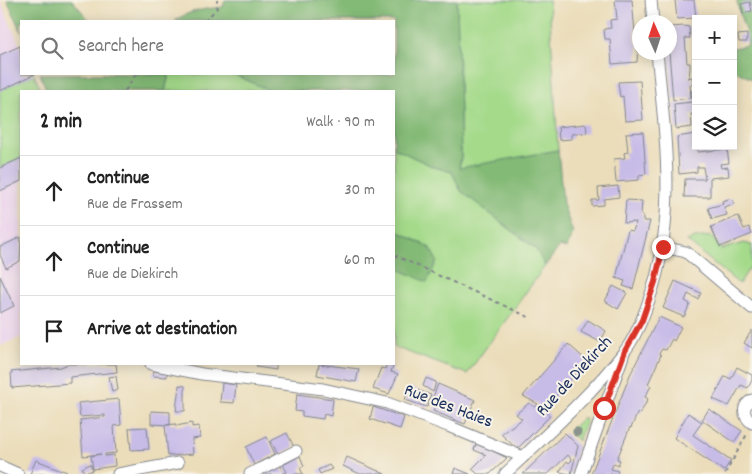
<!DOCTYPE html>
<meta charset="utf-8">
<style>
body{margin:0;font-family:Dekko,sans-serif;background:#f6f6f6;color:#222}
.controls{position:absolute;right:15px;top:15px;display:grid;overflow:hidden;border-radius:0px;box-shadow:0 2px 12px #0003}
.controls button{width:45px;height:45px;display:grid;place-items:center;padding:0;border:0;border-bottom:1px solid #e0e0e0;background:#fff;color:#222;font:25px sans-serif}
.compass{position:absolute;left:632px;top:15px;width:45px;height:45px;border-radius:50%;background:#fff;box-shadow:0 2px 12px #0003;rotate:357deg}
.stop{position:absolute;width:15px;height:15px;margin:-11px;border:4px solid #d93025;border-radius:50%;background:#fff}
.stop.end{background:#d93025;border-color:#fff;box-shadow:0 1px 5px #0008}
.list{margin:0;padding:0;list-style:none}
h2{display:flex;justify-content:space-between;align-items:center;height:65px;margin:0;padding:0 20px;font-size:21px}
h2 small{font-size:16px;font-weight:400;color:#767676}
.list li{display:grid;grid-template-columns:32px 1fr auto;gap:15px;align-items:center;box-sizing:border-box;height:70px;padding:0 20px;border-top:1px solid #e0e0e0}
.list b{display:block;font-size:19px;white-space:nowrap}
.list p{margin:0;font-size:16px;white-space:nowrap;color:#767676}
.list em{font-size:16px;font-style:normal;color:#767676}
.icon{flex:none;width:28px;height:28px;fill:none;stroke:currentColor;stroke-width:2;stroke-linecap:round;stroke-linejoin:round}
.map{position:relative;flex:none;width:752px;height:474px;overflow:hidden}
.search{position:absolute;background:#fff;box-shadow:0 2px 12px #0003;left:20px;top:20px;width:375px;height:55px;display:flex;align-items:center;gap:12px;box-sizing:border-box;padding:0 18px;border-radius:0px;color:#767676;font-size:19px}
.panel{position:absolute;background:#fff;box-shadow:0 2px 12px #0003;left:20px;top:90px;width:375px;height:275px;border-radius:0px}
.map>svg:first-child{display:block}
.built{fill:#ead1ec}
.green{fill:#a4da8a;stroke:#608474}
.forest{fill:#83ba76;stroke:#4f746a}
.building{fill:#c7bbe8}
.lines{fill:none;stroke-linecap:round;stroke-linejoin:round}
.street-casing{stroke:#83868c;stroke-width:13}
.path{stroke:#83868c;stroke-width:2;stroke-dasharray:4 4;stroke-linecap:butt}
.street{stroke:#fff;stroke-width:11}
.tree{fill:#8b958d}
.route{stroke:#d93025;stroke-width:6}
.labels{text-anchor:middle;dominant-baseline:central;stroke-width:4;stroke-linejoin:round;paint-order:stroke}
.street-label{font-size:18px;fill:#1b2f5e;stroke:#f7f3e8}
</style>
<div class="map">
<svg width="752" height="474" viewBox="0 0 752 474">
<rect width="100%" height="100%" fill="#f7f3e8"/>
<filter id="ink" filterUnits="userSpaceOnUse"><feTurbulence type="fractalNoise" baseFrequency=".02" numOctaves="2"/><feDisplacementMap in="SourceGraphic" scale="10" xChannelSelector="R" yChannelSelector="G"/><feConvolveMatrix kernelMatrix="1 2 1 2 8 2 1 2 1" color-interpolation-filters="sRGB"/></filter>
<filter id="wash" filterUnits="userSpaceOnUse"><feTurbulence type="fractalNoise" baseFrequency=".0096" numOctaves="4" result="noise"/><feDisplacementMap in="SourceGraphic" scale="20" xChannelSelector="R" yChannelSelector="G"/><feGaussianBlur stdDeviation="1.12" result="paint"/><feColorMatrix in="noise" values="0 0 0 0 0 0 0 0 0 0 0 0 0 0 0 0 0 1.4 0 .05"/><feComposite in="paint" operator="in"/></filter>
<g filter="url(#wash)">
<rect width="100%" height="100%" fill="#ebddba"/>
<polygon class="built" points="0,0 21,48 21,74 33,74 41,91 21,91 21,337 0,346"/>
<g class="green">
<polygon points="457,0 549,0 558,150 459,169 461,157"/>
<polygon points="34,74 41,91 21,91 21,158 0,168 0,91"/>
<polygon points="169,74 233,74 271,91 165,91"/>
<polygon points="394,148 434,167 452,172 461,191 536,249 545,266 467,374 394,347 394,267 427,281 430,248 394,229"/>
<polygon points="711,236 721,249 744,243 752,245 752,264 739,284 687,241 695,238"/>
<polygon points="582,418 585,418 586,421 578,441 569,431"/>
</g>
<g class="forest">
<polygon points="7,0 72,0 90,21 21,21 21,32"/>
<path d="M225,0H457L461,157L459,168L558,150L563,204L573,233L566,248L560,246L545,266L536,249L461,191L452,172L434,167L394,148V91H271L233,74H394V21H175C189,10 206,9 223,7Z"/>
<path d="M737,0H752V79L733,70V48L748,45C747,29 738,16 737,0Z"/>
<polygon points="40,74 169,74 165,91 47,91"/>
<polygon points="394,229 430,248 437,261 427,282 394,267"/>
</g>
<g id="blocks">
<g class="building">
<polygon points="615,0 632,0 636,43 638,44 637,62 612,64 610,39 605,39 604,29 611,28 610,20 617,19"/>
<polygon points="675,0 694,0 696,18 677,19"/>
<polygon points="750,2 752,11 743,13 741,4"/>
<polygon points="684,26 689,27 690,38 685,38 687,63 690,63 690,68 689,77 687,78 692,77 693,84 690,85 691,98 673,100 669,52 670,27"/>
<polygon points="747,34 747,42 739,42 738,35"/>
<polygon points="20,46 21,74 35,74 0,91 0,55"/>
<polygon points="640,81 643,120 625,121 623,96 620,97 618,82"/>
<polygon points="696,90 696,114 691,114 692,127 676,129 674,104 692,102 691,91"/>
<polygon points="586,124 587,133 572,134 572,139 559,140 558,127"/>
<polygon points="643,132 646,174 639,175 639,180 616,182 614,159 625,158 624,153 628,152 626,133"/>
<polygon points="695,134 698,152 727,149 729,163 720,164 721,168 728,167 729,176 710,178 710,197 684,197 685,179 705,179 703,167 697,167 697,172 679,174 677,137"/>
<polygon points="21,158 21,181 0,191 0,168"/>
<polygon points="618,186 619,197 604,199 604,205 592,206 592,200 599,200 598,188"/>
<polygon points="732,198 734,204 724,207 727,215 712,219 708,208 723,204 722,201"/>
<polygon points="626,200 642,201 641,215 643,215 643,221 650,221 633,289 623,286 625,281 616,278 628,230 633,231 636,222 624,223"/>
<polygon points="738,216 744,229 749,227 752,234 720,247 711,227"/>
<polygon points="21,237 20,261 6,268 0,255 0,247"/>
<polygon points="0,276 14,306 0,313"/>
<polygon points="675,281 701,293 698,299 688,294 685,301 690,304 684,317 663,308"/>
<polygon points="613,286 627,293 618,309 605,301"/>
<polygon points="659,317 681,327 674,341 672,339 666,350 662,349 659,354 661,355 648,384 651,386 645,397 648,399 640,414 638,412 631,428 630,427 617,459 620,460 618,465 614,463 611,469 618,471 617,474 591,474 630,375"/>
<polygon points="588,320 606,331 600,342 581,332"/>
<polygon points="752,330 752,348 744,343"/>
<polygon points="568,344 587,361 544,409 550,416 517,449 501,434 522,419 516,414 529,403 535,407 538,404 523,396"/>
<polygon points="68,364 116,364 117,372 70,377 70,383 12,388 11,372 61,367"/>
<polygon points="257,364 276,364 276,370 256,367"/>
<polygon points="319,364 359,369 356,382 317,375"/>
<polygon points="387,364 393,366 391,372 398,374 389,394 373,389 381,368 385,369"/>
<polygon points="737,367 752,375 752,380 748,388 741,385 729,406 713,399 725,376 731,379"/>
<polygon points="153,371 167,372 167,377 153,376"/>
<polygon points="116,376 118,390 112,392 109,377"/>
<polygon points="426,378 436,382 433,392 423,386"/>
<polygon points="222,383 236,385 234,403 220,402"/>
<polygon points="438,384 475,400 465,424 433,411 438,399 433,397"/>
<polygon points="179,385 185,386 185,411 176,411"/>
<polygon points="409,387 431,395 427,407 405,400"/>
<polygon points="297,394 333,399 331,416 324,414 323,419 302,416 302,412 295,411"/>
<polygon points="119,399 121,425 114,426 116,453 105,454 105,456 114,455 115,466 93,469 91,456 101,454 83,456 80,420 105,417 105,415 80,417 78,403"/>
<polygon points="373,407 404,417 400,429 370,419"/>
<polygon points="709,409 742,431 734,442 702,420"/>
<polygon points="151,411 170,412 170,425 151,424"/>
<polygon points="688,413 702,422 693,435 731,460 724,471 674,438"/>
<polygon points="192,423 192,427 199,426 200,438 192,439 193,454 168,456 165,425 176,424 176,426"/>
<polygon points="147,427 149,449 131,450 129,428"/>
<polygon points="287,433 294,447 278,455 271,441"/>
<polygon points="565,433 578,446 571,474 559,472 567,461 569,463 572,460 568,455 548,474 523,474"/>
<polygon points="267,437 275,454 254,465 246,447"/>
<polygon points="476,444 491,450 507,458 490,474 478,474 472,469 486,455 474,450"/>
<polygon points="300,456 304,466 300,468 303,474 284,474 287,472 283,465"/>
<polygon points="347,457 385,474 360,474 343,466"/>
<polygon points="36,460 67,472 67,474 30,474"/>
<polygon points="90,464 93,470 85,473 82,468"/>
<polygon points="329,465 332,469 320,474 318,470"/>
<polygon points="280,466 284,474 263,474"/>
<polygon points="455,468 470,474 453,474"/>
</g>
</g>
</g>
<g filter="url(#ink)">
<use href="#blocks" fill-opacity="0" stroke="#83868c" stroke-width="1"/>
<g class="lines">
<g class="street-casing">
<g id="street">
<polyline points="651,0 653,22"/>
<polyline points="663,247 686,252 752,308"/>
<polyline points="151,364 202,374 323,389 387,403 448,426 523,457"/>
<path d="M752,400C741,406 743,416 752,423"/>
<polyline points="0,466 18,474"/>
<polyline points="118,474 178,463"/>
<polyline points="250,474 296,451"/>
<path d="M505,474C546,435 590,396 624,352C636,337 643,318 649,300C678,218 665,137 657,52"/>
<polyline points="581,474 623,356"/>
</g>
</g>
<g class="path">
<polyline points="205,21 217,8 217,0"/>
<polyline points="125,91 136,74"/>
<polyline points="394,255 531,318"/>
<polyline points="725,474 747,434"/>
</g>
<use href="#street" class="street"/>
</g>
<circle class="tree" cx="577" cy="432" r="4.5"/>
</g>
<g class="lines" filter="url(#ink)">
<polyline class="route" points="604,408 625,351 642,320 655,282 663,247"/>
</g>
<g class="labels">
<g class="street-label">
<text transform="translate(575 377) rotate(-47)">Rue de Diekirch</text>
<text transform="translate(448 407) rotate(21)">Rue des Haies</text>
</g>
</g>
</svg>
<div class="controls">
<button>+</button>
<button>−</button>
<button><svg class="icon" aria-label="layers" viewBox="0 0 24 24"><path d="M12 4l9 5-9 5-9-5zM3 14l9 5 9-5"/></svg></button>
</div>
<svg class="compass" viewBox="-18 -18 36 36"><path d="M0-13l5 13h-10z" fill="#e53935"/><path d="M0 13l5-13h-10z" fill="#767676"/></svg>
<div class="stop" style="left:604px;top:408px"></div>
<div class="stop end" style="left:663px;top:247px"></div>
<div class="search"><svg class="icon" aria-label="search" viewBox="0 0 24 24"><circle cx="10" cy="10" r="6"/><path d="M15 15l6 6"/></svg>Search here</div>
<section class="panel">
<h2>2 min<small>Walk · 90 m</small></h2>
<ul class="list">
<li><svg class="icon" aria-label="ahead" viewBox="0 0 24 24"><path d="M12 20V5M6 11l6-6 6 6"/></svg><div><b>Continue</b><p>Rue de Frassem</p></div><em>30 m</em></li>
<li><svg class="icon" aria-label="ahead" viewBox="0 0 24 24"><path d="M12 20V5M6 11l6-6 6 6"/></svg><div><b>Continue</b><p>Rue de Diekirch</p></div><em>60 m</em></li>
<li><svg class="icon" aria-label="arrive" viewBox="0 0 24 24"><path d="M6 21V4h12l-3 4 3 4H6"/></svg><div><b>Arrive at destination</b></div></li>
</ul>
</section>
</div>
